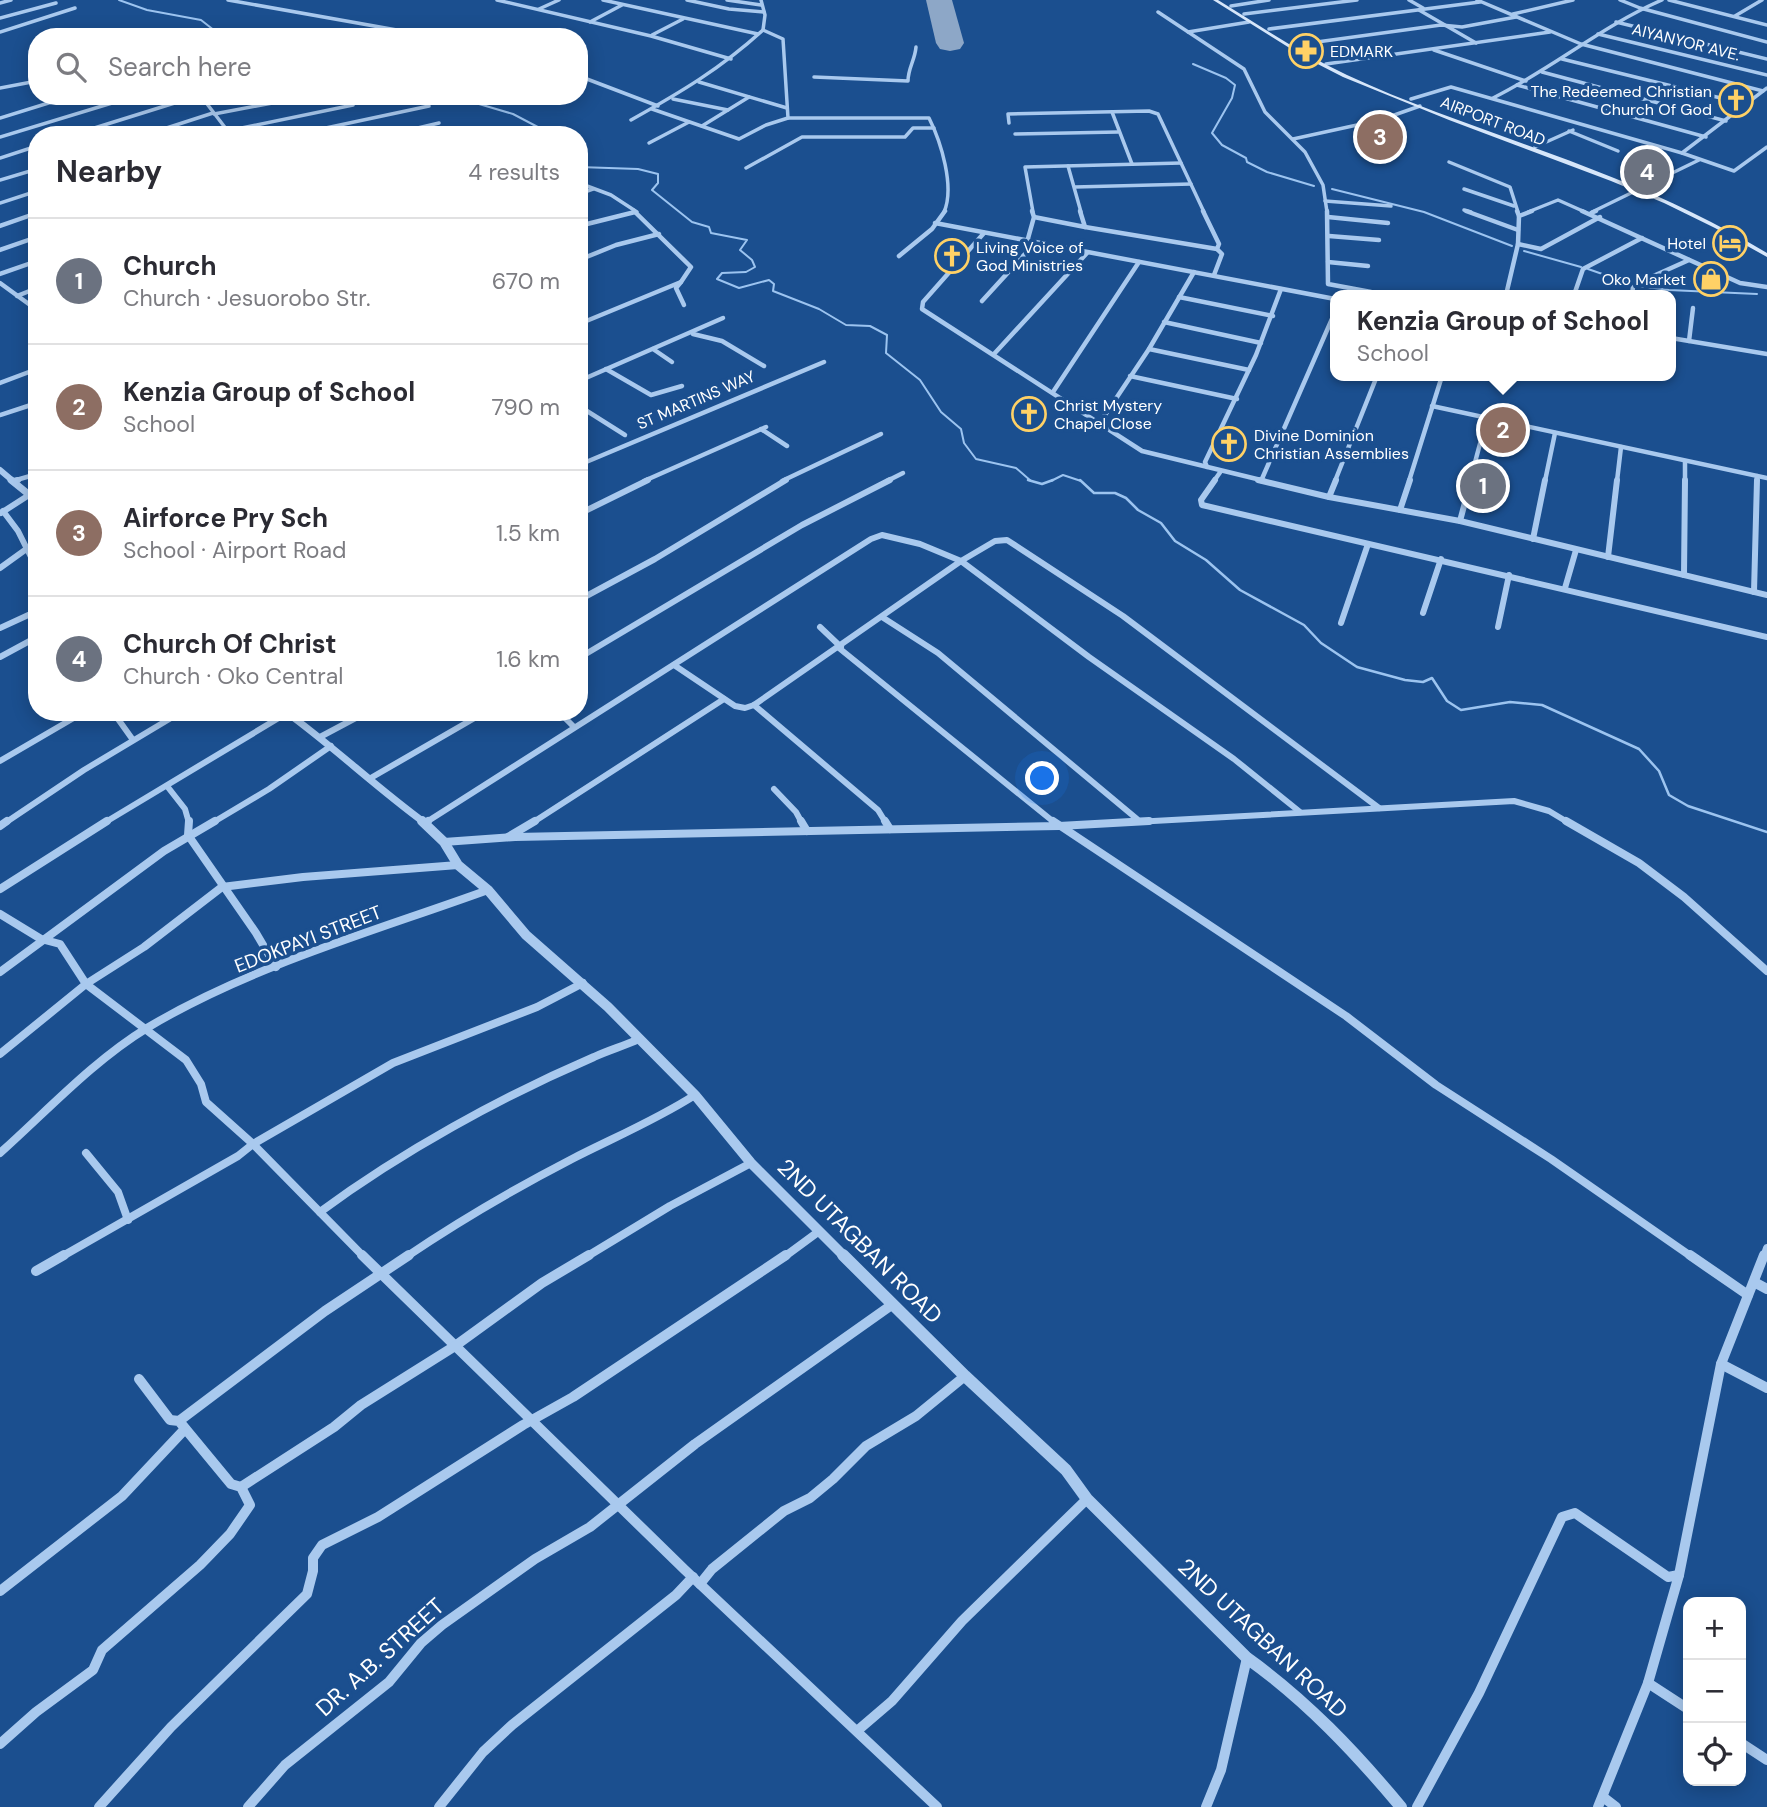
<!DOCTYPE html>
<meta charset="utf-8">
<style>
body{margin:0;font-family:"DM Sans",sans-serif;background:#f7f7f7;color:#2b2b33}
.controls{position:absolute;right:21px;bottom:21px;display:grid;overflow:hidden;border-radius:14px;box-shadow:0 4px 18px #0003}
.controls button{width:63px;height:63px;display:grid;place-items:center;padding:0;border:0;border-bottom:2px solid #e1e1e2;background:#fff;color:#2b2b33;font:35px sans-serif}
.you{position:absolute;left:1043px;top:779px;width:24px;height:24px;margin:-18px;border:5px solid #fff;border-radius:50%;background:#1a73e8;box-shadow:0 0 0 10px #1a73e833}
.badge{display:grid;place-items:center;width:46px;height:46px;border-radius:50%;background:#ea580c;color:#fff;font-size:23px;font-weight:700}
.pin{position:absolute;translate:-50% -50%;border:4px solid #fff;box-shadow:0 2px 7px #0006}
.popup{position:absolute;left:1330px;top:290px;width:346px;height:91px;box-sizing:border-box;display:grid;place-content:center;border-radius:14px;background:#fff;filter:drop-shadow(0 2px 5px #0005);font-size:23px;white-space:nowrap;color:#7c7c81}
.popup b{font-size:26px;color:#2b2b33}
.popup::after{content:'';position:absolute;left:50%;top:100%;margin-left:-14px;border:14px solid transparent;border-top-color:#fff}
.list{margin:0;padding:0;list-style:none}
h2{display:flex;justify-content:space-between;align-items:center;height:91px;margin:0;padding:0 28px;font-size:30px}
h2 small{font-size:23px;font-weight:400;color:#7c7c81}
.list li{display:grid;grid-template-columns:46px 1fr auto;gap:21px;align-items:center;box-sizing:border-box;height:126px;padding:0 28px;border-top:2px solid #e1e1e2}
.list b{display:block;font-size:26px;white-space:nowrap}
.list p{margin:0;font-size:23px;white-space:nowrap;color:#7c7c81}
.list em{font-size:23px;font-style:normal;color:#7c7c81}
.icon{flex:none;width:38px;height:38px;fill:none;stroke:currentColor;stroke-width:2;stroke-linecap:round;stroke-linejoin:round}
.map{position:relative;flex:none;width:1767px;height:1807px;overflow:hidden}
.search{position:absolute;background:#fff;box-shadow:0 4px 18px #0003;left:28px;top:28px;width:560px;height:77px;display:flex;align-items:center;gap:18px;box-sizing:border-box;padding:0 24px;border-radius:28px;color:#7c7c81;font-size:26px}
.panel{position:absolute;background:#fff;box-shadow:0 4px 18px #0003;left:28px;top:126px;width:560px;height:595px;border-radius:28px}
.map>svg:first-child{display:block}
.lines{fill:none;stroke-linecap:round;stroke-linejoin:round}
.stream-far1{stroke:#9cc4f0;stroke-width:2}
.stream{stroke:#9cc4f0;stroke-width:2.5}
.runway{fill:#8da7c7;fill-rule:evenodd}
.minor-far4{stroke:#a9c9ee;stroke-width:3.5}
.minor-far3{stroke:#a9c9ee;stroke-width:4.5}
.minor-far2{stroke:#a9c9ee;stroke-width:6}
.minor-far1{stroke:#a9c9ee;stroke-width:8}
.minor{stroke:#a9c9ee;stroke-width:10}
.tertiary-far3{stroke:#a9c9ee;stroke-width:6}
.tertiary-far2{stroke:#a9c9ee;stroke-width:7}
.tertiary-far1{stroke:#a9c9ee;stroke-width:10}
.tertiary{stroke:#a9c9ee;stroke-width:12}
.secondary{fill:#d6e6fa;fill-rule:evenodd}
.labels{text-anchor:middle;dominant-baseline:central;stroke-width:7;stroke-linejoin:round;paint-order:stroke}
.far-street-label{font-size:16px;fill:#fff;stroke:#1b4f8f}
.far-poi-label{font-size:16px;fill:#fff;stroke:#1b4f8f;text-anchor:start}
.street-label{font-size:19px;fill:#fff;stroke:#1b4f8f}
.near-street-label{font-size:23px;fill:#fff;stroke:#1b4f8f}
</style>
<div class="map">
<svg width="1767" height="1807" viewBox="0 0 1767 1807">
<rect width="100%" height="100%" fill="#1b4f8f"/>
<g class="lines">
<g class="stream-far1">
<polyline points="119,0 147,10 201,20 215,31 253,37"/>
<polyline points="1193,64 1226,78 1235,85 1232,98 1212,133 1222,145 1246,158 1247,162 1267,172 1314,186"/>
<polyline points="452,96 513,114 553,135"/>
<polyline points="579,167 638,169 658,174 658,183 652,190 692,222 709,227 711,233 747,240 740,250 752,260 755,267 746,272 722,273 717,279 739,288 769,280 774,284 773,291 819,309 846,325 870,326 887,335 886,353 920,380 941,412 961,429 964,443 976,459 1016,468 1031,481"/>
<polyline points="1332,189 1424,212 1512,246"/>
<polyline points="1524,251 1581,267"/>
<polyline points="1588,269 1631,284"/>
<polyline points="1640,286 1669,290 1757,294"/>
<polyline points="1051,481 1063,475 1081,481"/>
</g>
<g class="stream">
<polyline points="1028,480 1042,484 1053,480"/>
<polyline points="1080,480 1094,493 1115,493 1126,498 1138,510 1161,523 1175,541 1206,560 1240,590 1304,625 1321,643 1357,667 1405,680 1423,682 1432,678 1447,701 1461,710 1510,702 1542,705 1639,749 1659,771 1669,795 1688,806 1767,832"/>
</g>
<polygon class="runway" points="926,0 952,0 964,43 960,49 950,51 940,49 936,43"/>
<g class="minor-far4">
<polyline points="228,0 436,37"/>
<polyline points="497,0 651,36 731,59"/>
<polyline points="603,0 758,34"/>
<polyline points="687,0 729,9 764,12"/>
<polyline points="727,0 761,5"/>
<polyline points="1409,0 1423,8"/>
<polyline points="1477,0 1581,44 1763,91"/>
<polyline points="1620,0 1640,8 1767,42"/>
<polyline points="1669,0 1767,25"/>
<polyline points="0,3 11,0"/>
<polyline points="1231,6 1269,0"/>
<polyline points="539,9 559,0"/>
<polyline points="1419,10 1476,43"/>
<polyline points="1158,12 1244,69 1265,112 1305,152 1323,185 1327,212"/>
<polyline points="1244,14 1357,0"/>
<polyline points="1513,14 1573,0"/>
<polyline points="1735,16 1762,0"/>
<polyline points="0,18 56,3"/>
<polyline points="590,22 622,5"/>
<polyline points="1616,22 1767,59"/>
<polyline points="1269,29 1480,2"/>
<polyline points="763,30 783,39 788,118"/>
<polyline points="0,32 75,8"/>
<polyline points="1188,32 1249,22"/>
<polyline points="1598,34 1767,75"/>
<polyline points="652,35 683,19"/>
<polyline points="1295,45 1441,25 1462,27 1516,17"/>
<polyline points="1434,50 1526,81"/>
<polyline points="1562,59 1745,104"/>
<polyline points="1326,64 1550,32"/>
<polyline points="1542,72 1726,121"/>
<polyline points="579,76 658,106"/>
<path d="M814,77L908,81C908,68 915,60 916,47"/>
<polyline points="699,82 787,108"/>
<polyline points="1517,85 1706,137"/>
<polyline points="0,88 37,81"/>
<polyline points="201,96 230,134"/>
<path d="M1493,98C1552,69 1602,26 1662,0"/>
<polyline points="673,99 728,110"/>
<polyline points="1411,99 1451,87 1682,153 1734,171 1767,147"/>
<path d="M652,109L739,139L766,125L788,118H929C941,142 955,187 944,212"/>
<polyline points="1112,112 1132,164"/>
<polyline points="214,114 288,100"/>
<polyline points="0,118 71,96"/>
<path d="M631,120C681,92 720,69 763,30L765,15L761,0"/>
<polyline points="1009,123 1008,114 1149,111 1158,114 1204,212"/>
<polyline points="702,126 749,97"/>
<polyline points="227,131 353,105"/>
<polyline points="1569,131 1618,151"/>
<polyline points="1015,134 1118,132"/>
<polyline points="72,135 197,96"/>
<polyline points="145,135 213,113"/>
<polyline points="210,135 226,130"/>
<polyline points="293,135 429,106"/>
<polyline points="388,135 439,123"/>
<polyline points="0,137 135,96"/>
<polyline points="1293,139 1380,120 1420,106"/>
<polyline points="649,143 689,122"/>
<polyline points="1535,147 1573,130"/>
<polyline points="1682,153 1767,88"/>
<polyline points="0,158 37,146"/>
<polyline points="1449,162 1510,187 1518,212"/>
<polyline points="1068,166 1081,212"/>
<polyline points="746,168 802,137 905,137 913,128 934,128"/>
<polyline points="0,180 37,169"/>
<polyline points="579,183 611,195 637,212"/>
<polyline points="1075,187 1191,184"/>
<polyline points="1464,189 1514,206"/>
<polyline points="579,194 593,189"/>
<polyline points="1325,201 1391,206"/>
<polyline points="0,203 37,191"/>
<polyline points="1464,210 1471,212"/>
<polyline points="1033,212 1025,167 1181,163"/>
<polyline points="1528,212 1558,200 1585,212"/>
<polyline points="1592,212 1699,160"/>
</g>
<g class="minor-far3">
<polyline points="1080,211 1085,227 1217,249"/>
<polyline points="1203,211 1219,244 1217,249 1222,254 1214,275"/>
<polyline points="1327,211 1328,284 1371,292"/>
<polyline points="1466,211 1518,230"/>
<polyline points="1517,211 1519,216"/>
<polyline points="1582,211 1740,283 1767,287"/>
<polyline points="1591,213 1596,211"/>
<polyline points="1034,217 1085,227"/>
<polyline points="1328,217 1388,223"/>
<polyline points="935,223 1335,299"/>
<polyline points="0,226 37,213"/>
<polyline points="579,226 635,212"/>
<polyline points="984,233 923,302 922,309 1142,451 1265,481"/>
<polyline points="1329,236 1379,240"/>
<polyline points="1027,242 1034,217 1032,211"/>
<polyline points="1518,244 1541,249 1600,217"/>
<polyline points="0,250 37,237"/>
<polyline points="899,256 932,229 945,211"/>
<polyline points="579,260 616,245 659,234"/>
<polyline points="1328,262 1368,266"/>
<polyline points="0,274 37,261"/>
<polyline points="681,282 676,288 684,305"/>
<polyline points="0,283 37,310"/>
<polyline points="1506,295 1518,244 1519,216 1532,211"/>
<polyline points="1574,295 1583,269 1642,238"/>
<polyline points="1632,295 1633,287 1640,282 1689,260"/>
<polyline points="17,296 37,288"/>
<polyline points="1179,297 1273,316"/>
<polyline points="982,301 1035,243"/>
<polyline points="1164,322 1261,343"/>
<polyline points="579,324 681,282 691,267 634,211"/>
<polyline points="693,334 722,341 764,366"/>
<polyline points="1671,338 1767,354"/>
<polyline points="1689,341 1693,308"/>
<polyline points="653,349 672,362"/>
<polyline points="1149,349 1249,370"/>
<polyline points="994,354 1087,253"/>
<polyline points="606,369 651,395 682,386"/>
<polyline points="1130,376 1237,399"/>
<polyline points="579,381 723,318"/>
<polyline points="0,383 37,369"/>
<polyline points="1053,392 1139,262"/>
<polyline points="579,406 625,435"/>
<polyline points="1432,406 1767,478"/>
<polyline points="0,415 37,403"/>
<polyline points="1099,424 1149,349 1194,272"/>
<polyline points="761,429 787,446"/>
<polyline points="579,465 824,362"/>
<polyline points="1207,467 1205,462 1256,355 1281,289"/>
<polyline points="13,481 37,474"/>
<polyline points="644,481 766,427"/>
<polyline points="782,481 881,434"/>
<polyline points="887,481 903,473"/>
<polyline points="1214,481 1221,471"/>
<polyline points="1261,481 1335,312"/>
<polyline points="1335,481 1377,376"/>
<polyline points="1409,481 1442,376"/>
<polyline points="1470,481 1481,440 1491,419"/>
<polyline points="1545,481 1555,433"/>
<polyline points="1617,481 1621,447"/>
<polyline points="1685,481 1685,462"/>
<polyline points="1757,481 1757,476"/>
</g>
<g class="minor-far2">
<polyline points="1215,480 1201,500 1202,505 1767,637"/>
<polyline points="1258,480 1329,497 1460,521 1767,595"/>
<polyline points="13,481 18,480"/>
<polyline points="1329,497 1336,480"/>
<polyline points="1400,510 1410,480"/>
<polyline points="3,511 18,531 37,569"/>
<polyline points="1,513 29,495"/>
<polyline points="579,514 648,480"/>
<polyline points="1460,521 1471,480"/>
<polyline points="1533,539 1545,480"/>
<polyline points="1608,557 1617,480"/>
<polyline points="0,568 25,550"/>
<polyline points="1684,575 1685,480"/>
<polyline points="1565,588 1576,550"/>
<polyline points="1754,592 1757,480"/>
<polyline points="579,600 655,559 786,480"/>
<polyline points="1423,613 1441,559"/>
<polyline points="882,617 938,653 1137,819"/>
<polyline points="1341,623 1368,544"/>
<polyline points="820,627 841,647"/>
<polyline points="1498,627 1509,575"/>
<polyline points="0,628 37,611"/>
<polyline points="839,648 1055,823"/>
<polyline points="0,657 37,637"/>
<polyline points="579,658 802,525 890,480"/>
<polyline points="674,665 735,706 745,708 754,705 961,561 995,541 1007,540 1123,616 1379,808"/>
<polyline points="754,705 878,810 886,823"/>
<polyline points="113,712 133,740"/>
<polyline points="559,712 574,727"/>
<polyline points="320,737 367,712"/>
<polyline points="0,761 84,712"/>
<polyline points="369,779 485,712"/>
<polyline points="167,786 185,809 189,823"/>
<polyline points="774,789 796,812 802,823"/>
<polyline points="5,823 84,770 181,712"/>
<polyline points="104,823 287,713"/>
<polyline points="212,823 269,789 331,746"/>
<polyline points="425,823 871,539 882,535 920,544 961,561 1089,657 1234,759 1300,812"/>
<polyline points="532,823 724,699"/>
<polyline points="1117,823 1514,801 1549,811 1569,823"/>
</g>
<g class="minor-far1">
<polyline points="189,821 188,835 256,933 276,967"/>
<polyline points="801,821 807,831"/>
<polyline points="885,821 890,829"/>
<polyline points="1053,821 1346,1016 1436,1085 1551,1159 1692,1257"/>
<polyline points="1566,821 1639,863 1684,897 1767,971"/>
<polyline points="425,823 428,821"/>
<polyline points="0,826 7,821"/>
<polyline points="508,837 535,821"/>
<polyline points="444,842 515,837 1059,826 1149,821"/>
<polyline points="0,889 107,821"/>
<polyline points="0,914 41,939 60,944 86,984 186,1060 201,1084 206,1102 253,1144 364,1257"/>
<polyline points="0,972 164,851 215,821"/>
<polyline points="0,1054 86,984 144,947 222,887 303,877 458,865"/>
<path d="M0,1153C47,1111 93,1061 147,1028C250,966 375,931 488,890"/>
<polyline points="86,1153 118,1192 128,1220"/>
<path d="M320,1212C401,1152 501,1097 594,1057C609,1050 624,1046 639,1039"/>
<polyline points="61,1257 238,1156 253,1144 393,1063 537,1007 583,983"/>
<path d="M406,1257C459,1221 514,1189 572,1159C613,1138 656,1120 695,1095"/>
<polyline points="586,1257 670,1206 751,1163"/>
<polyline points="784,1257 818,1232"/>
<polyline points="1764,1257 1767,1248"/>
</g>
<g class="minor">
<polyline points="362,1255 685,1570 937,1807"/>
<polyline points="1690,1255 1748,1295"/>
<polyline points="36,1271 64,1255"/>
<polyline points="1754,1282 1767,1289"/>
<polyline points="1721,1364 1767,1388"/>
<polyline points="179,1421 325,1311 409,1255"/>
<polyline points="241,1487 334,1427 361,1405 455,1346 542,1283 589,1255"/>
<polyline points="700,1584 712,1569 784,1511 810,1498 833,1479 866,1446 916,1416 965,1376"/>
<polyline points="0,1591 122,1496 185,1429"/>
<polyline points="1648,1683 1688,1709"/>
<polyline points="857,1731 892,1701 962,1621 1087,1499"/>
<polyline points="1741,1743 1767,1760"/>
<polyline points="0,1744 36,1712 93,1670 102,1650 200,1565 230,1534 250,1505 241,1487 231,1484 179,1421 170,1420 139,1379"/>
<polyline points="1603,1797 1616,1807"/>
<polyline points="99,1807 171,1727 307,1594 313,1571 313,1558 322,1545 378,1517 523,1425 573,1397 786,1255"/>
<polyline points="248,1807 285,1765 389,1682 421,1643 442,1625 535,1559 590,1527 695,1444 893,1304"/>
<polyline points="439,1807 483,1752 512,1725 676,1595 693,1577"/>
<polyline points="1206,1807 1221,1770 1247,1658"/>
<polyline points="1417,1807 1479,1693 1562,1517 1575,1513 1668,1577 1679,1575"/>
<polyline points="1598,1807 1648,1683 1679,1575 1721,1364 1764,1255"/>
</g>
<polyline class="tertiary-far3" points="0,470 13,481"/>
<g class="tertiary-far2">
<polyline points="11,480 37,501"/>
<path d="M286,712C334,747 377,788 425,823"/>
</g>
<polyline class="tertiary-far1" points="422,821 444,842 458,865 488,890 526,935 608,1007 695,1095 751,1163 845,1257"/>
<path class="tertiary" d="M843,1255L965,1376L1066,1470L1087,1499L1247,1658C1306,1700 1355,1752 1401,1807"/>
<path class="secondary" d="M1213,0H1218C1260,26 1302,54 1347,75C1433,115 1526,142 1614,178C1667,199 1718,224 1767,253V257L1715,228L1664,203L1611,181L1449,120L1343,77L1304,57Z"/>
</g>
<defs>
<g id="pharmacy-ring" transform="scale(1.75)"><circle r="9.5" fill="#1b4f8f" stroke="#ffd166" stroke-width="1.5"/><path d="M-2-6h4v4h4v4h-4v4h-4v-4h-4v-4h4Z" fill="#ffd166"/></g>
<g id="church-ring" transform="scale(1.75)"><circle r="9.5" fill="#1b4f8f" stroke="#ffd166" stroke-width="1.5"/><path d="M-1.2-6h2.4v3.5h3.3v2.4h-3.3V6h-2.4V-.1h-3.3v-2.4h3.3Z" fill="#ffd166"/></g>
<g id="hotel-ring" transform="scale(1.75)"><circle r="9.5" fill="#1b4f8f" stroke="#ffd166" stroke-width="1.5"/><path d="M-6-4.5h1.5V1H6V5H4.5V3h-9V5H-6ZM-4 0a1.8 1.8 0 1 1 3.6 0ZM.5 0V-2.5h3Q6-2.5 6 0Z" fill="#ffd166"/></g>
<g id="shop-ring" transform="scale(1.75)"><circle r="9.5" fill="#1b4f8f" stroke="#ffd166" stroke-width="1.5"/><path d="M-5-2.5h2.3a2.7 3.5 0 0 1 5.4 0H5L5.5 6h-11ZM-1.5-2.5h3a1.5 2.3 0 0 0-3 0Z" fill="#ffd166"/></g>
</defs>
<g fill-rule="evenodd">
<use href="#pharmacy-ring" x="1306" y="51"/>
<use href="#church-ring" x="1736" y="100"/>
<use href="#hotel-ring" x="1730" y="243"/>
<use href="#church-ring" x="952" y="256"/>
<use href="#shop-ring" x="1711" y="279"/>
<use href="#church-ring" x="1029" y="414"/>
<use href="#church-ring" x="1229" y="444"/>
</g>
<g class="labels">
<g class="far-street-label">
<text transform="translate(1686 42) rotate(14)">AIYANYOR AVE.</text>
<text transform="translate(1493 121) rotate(21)">AIRPORT ROAD</text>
<text transform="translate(696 400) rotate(-23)">ST MARTINS WAY</text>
</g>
<g class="far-poi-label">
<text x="1330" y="51">EDMARK</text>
<text x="1712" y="91" text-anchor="end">The Redeemed Christian<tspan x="1712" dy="18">Church Of God</tspan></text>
<text x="1706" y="243" text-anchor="end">Hotel</text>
<text x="976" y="247">Living Voice of<tspan x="976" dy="18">God Ministries</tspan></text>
<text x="1686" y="279" text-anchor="end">Oko Market</text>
<text x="1054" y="405">Christ Mystery<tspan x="1054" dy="18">Chapel Close</tspan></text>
<text x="1254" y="435">Divine Dominion<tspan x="1254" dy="18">Christian Assemblies</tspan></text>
</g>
<g class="street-label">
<text transform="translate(308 939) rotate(-21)">EDOKPAYI STREET</text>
</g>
<g class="near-street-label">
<text transform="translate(860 1241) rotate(45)">2ND UTAGBAN ROAD</text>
<text transform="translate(1263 1638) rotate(43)">2ND UTAGBAN ROAD</text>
<text transform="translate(380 1657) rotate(-42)">DR. A.B. STREET</text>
</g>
</g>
</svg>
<div class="controls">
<button>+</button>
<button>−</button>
<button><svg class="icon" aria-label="locate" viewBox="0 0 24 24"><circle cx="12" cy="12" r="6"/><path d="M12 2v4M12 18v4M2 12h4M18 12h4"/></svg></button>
</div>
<div class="you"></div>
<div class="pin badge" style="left:1483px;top:486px;background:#6b7280">1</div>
<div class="pin badge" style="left:1503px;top:430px;background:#8d6e63">2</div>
<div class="popup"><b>Kenzia Group of School</b>School</div>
<div class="pin badge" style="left:1380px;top:137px;background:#8d6e63">3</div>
<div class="pin badge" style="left:1647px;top:172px;background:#6b7280">4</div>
<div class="search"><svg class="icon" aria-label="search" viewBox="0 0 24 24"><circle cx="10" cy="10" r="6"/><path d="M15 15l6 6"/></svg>Search here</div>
<section class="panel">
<h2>Nearby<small>4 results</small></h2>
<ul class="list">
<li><span class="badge" style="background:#6b7280">1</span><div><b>Church</b><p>Church · Jesuorobo Str.</p></div><em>670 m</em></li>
<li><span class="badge" style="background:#8d6e63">2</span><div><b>Kenzia Group of School</b><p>School</p></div><em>790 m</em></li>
<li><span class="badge" style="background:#8d6e63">3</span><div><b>Airforce Pry Sch</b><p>School · Airport Road</p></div><em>1.5 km</em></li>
<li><span class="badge" style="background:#6b7280">4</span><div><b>Church Of Christ</b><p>Church · Oko Central</p></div><em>1.6 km</em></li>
</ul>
</section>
</div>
